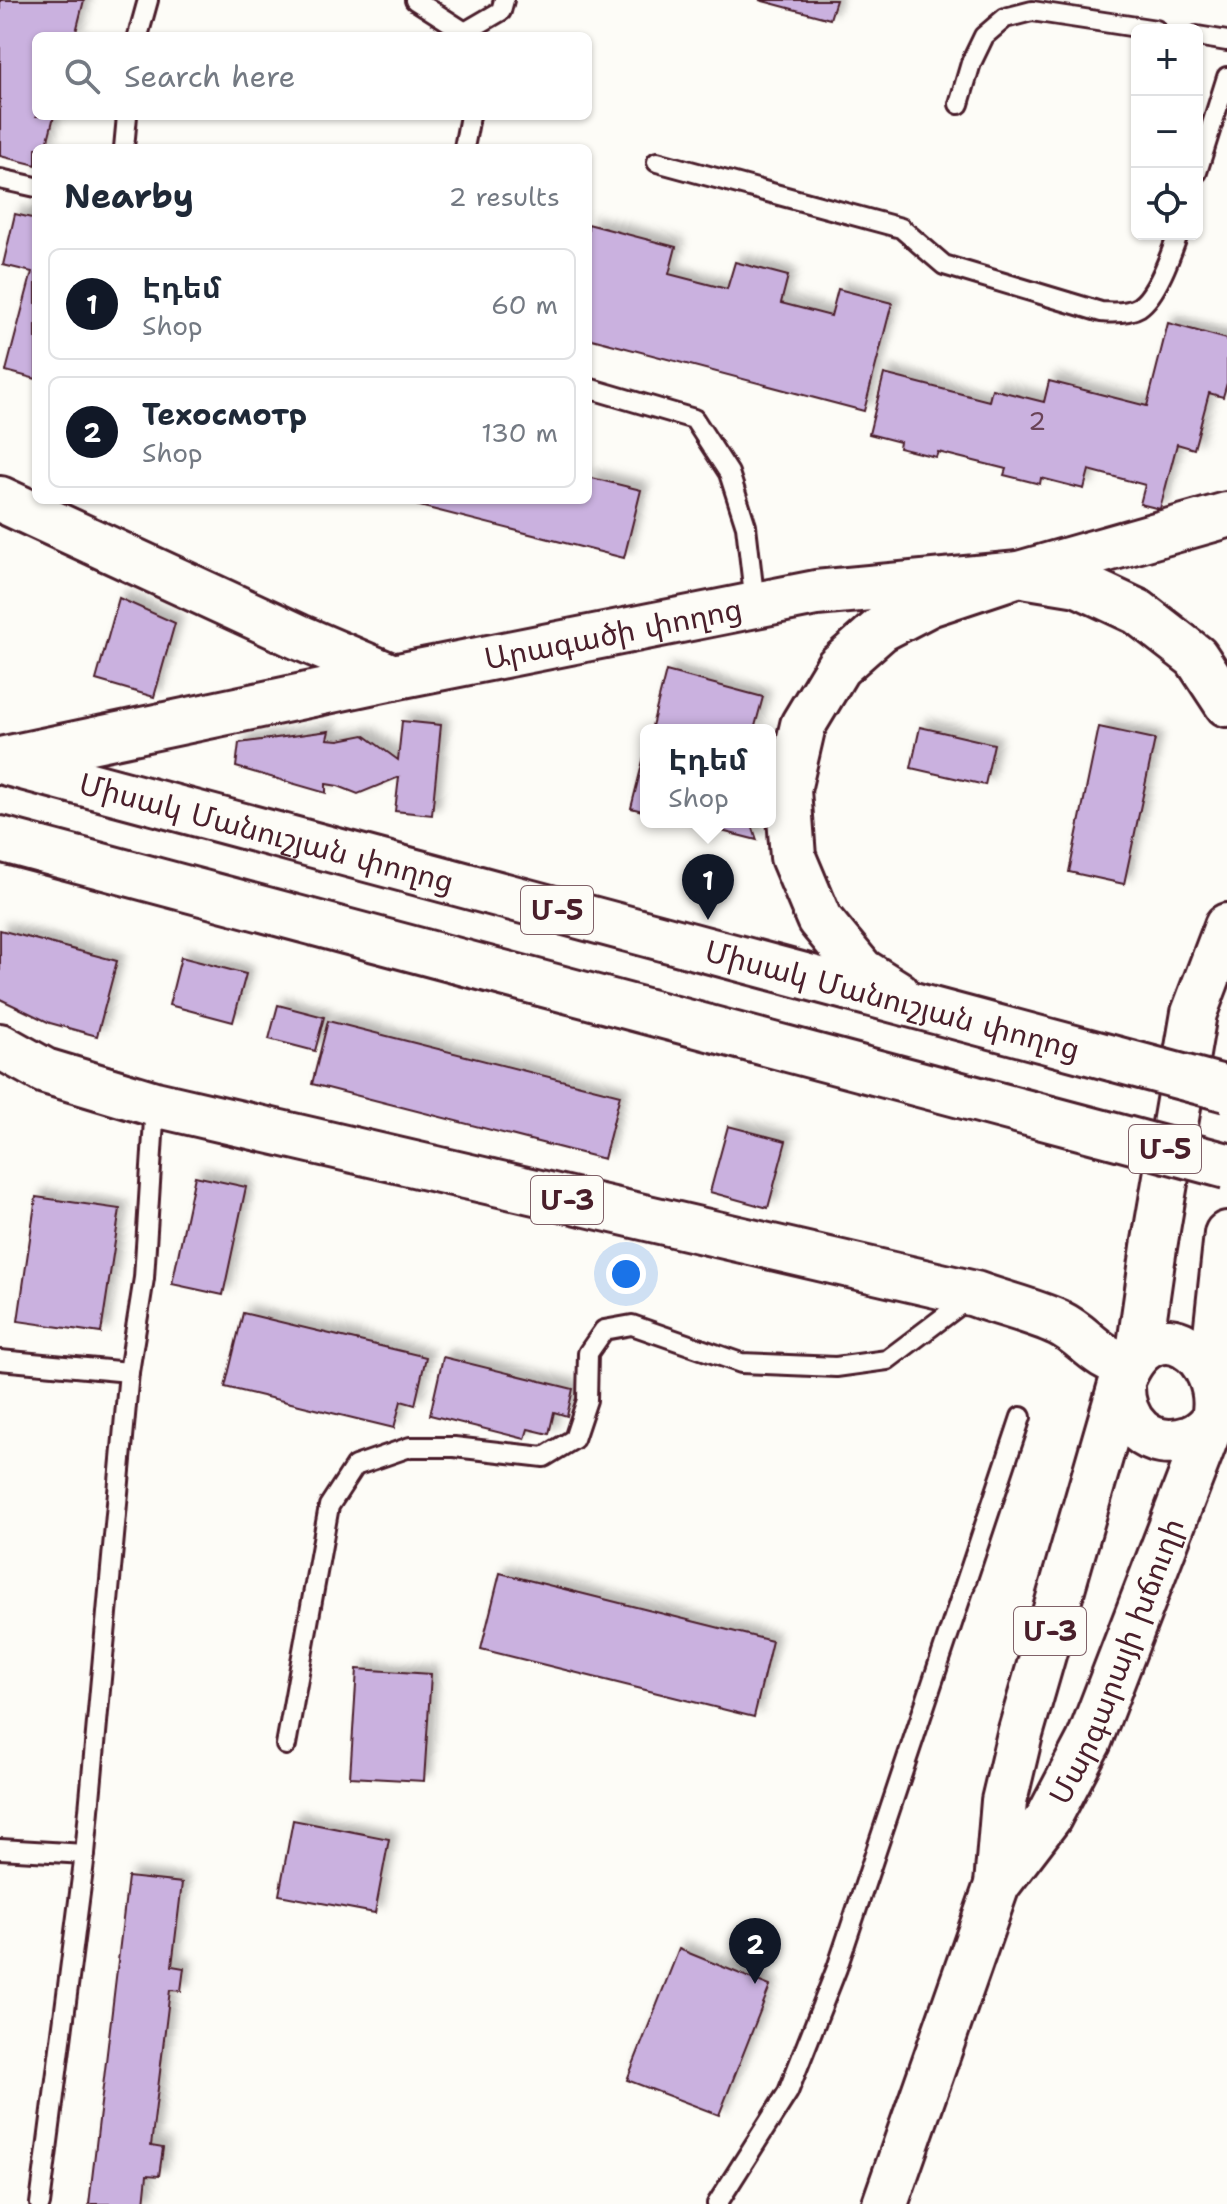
<!DOCTYPE html>
<meta charset="utf-8">
<style>
body{margin:0;font-family:"Shantell Sans","Noto Sans Armenian",sans-serif;background:#f6f6f7;color:#1f2937}
.controls{position:absolute;right:24px;top:24px;display:grid;overflow:hidden;border-radius:12px;box-shadow:0 2px 6px #0004}
.controls button{width:72px;height:72px;display:grid;place-items:center;padding:0;border:0;border-bottom:2px solid #e0e1e3;background:#fff;color:#1f2937;font:40px sans-serif}
.you{position:absolute;left:626px;top:1274px;width:28px;height:28px;margin:-20px;border:6px solid #fff;border-radius:50%;background:#1a73e8;box-shadow:0 0 0 12px #1a73e833}
.badge{display:grid;place-items:center;width:52px;height:52px;border-radius:50%;background:#111827;color:#fff;font-size:26px;font-weight:700}
.pin{position:absolute;translate:-50% -66px;filter:drop-shadow(0 2px 4px #0008)}
.pin::after{content:'';position:absolute;top:42px;width:28px;height:24px;background:inherit;clip-path:polygon(0 0,100% 0,50% 100%)}
.popup{position:absolute;left:640px;top:724px;width:136px;height:104px;box-sizing:border-box;display:grid;place-content:center;border-radius:12px;background:#fff;filter:drop-shadow(0 2px 6px #0005);font-size:26px;white-space:nowrap;color:#747a83}
.popup b{font-size:30px;color:#1f2937}
.popup::after{content:'';position:absolute;left:50%;top:100%;margin-left:-16px;border:16px solid transparent;border-top-color:#fff}
.list{margin:0;padding:0;list-style:none}
h2{display:flex;justify-content:space-between;align-items:center;height:104px;margin:0;padding:0 32px;font-size:34px}
h2 small{font-size:26px;font-weight:400;color:#747a83}
.list li{display:grid;grid-template-columns:52px 1fr auto;gap:24px;align-items:center;box-sizing:border-box;height:112px;margin:0 16px 16px;padding:0 16px;border:2px solid #e0e1e3;border-radius:12px}
.list b{display:block;font-size:30px;white-space:nowrap}
.list p{margin:0;font-size:26px;white-space:nowrap;color:#747a83}
.list em{font-size:26px;font-style:normal;color:#747a83}
.icon{flex:none;width:44px;height:44px;fill:none;stroke:currentColor;stroke-width:2;stroke-linecap:round;stroke-linejoin:round}
.map{position:relative;flex:none;width:1227px;height:2204px;overflow:hidden}
.search{position:absolute;background:#fff;box-shadow:0 2px 6px #0004;left:32px;top:32px;width:560px;height:88px;display:flex;align-items:center;gap:20px;box-sizing:border-box;padding:0 28px;border-radius:12px;color:#747a83;font-size:30px}
.panel{position:absolute;background:#fff;box-shadow:0 2px 6px #0004;left:32px;top:144px;width:560px;height:360px;border-radius:12px}
.map>svg:first-child{display:block}
.building{fill:#cab1df;stroke:#4a1f2b;stroke-width:2;filter:url(#shadow)}
.lines{fill:none;stroke-linecap:round;stroke-linejoin:round}
.lane-casing{stroke:#4a1f2b;stroke-width:24}
.secondary-casing{stroke:#4a1f2b;stroke-width:50}
.highway-casing{stroke:#4a1f2b;stroke-width:50}
.lane{stroke:#fdfcf7;stroke-width:18}
.secondary{stroke:#fdfcf7;stroke-width:44}
.highway{stroke:#fdfcf7;stroke-width:44}
.highway-bridge-casing{stroke:#4a1f2b;stroke-width:50;stroke-linecap:butt}
.highway-bridge{stroke:#fdfcf7;stroke-width:44}
.labels{text-anchor:middle;dominant-baseline:central;stroke-width:8;stroke-linejoin:round;paint-order:stroke}
.number-label{font-size:26px;fill:#6a4458}
.shield{fill:#fdfcf7;stroke:#806168;stroke-width:2}
.shield-label{font-size:28px;font-weight:bold;fill:#4a1f2b}
.street-label{font-size:30px;fill:#4a1f2b;stroke:#fdfcf7}
</style>
<div class="map">
<svg width="1227" height="2204" viewBox="0 0 1227 2204">
<defs>
<filter id="shadow"><feDropShadow dx="7" dy="-7" stdDeviation="4" flood-color="#0004"/></filter>
</defs>
<rect width="100%" height="100%" fill="#fdfcf7"/>
<filter id="ink" filterUnits="userSpaceOnUse"><feTurbulence type="fractalNoise" baseFrequency=".0125" numOctaves="2"/><feDisplacementMap in="SourceGraphic" scale="16" xChannelSelector="R" yChannelSelector="G"/><feConvolveMatrix kernelMatrix="1 2 1 2 8 2 1 2 1" color-interpolation-filters="sRGB"/></filter>
<g filter="url(#ink)">
<g class="building">
<polygon points="0,0 84,0 75,36 36,36 36,116 54,116 46,148 36,148 36,165 0,156"/>
<polygon points="759,0 836,0 830,19"/>
<polygon points="15,214 36,219 36,379 6,371 32,272 3,265"/>
<polygon points="588,224 676,247 669,274 727,289 735,262 788,276 781,303 831,316 838,289 892,303 864,411 588,338"/>
<polygon points="1168,323 1227,339 1227,383 1223,397 1209,393 1194,449 1177,444 1160,509 1140,504 1145,485 1089,470 1084,489 1041,478 1040,484 1004,475 1006,469 938,452 936,457 899,448 900,442 869,434 884,374 989,401 992,389 1044,402 1049,381 1147,406"/>
<polygon points="588,477 641,490 624,558 396,500 588,500"/>
<polygon points="119,598 175,623 154,697 96,680"/>
<polygon points="666,671 763,697 754,730 651,730"/>
<polygon points="402,721 441,725 432,815 395,811 399,777 358,794 338,786 326,784 326,793 236,767 239,743 329,731 327,739 339,740 364,735 398,760"/>
<polygon points="920,727 994,744 985,785 911,768"/>
<polygon points="1099,727 1155,739 1124,884 1069,872"/>
<polygon points="646,749 646,812 631,808"/>
<polygon points="686,822 751,822 757,840"/>
<polygon points="0,930 117,961 97,1036 50,1023 0,999"/>
<polygon points="181,957 246,974 233,1022 169,1005"/>
<polygon points="278,1005 324,1017 315,1051 269,1039"/>
<polygon points="328,1021 620,1095 604,1159 312,1084"/>
<polygon points="728,1126 786,1141 768,1208 710,1192"/>
<polygon points="195,1176 246,1187 223,1295 172,1284"/>
<polygon points="36,1197 120,1209 101,1333 18,1321"/>
<polygon points="243,1313 426,1357 415,1405 401,1401 394,1428 225,1387"/>
<polygon points="443,1357 573,1389 567,1416 554,1412 549,1434 528,1429 525,1439 430,1415"/>
<polygon points="500,1573 772,1641 754,1717 481,1649"/>
<polygon points="357,1669 431,1674 424,1781 350,1777"/>
<polygon points="293,1820 389,1839 375,1913 279,1895"/>
<polygon points="128,1877 182,1883 172,1966 184,1968 181,1991 170,1990 151,2146 163,2148 159,2176 147,2175 144,2204 89,2204"/>
<polygon points="679,1949 770,1986 719,2115 627,2080"/>
</g>
<g class="lines">
<g class="lane-casing">
<g id="lane">
<polyline points="415,0 465,32 465,36"/>
<polyline points="465,32 501,11 504,0"/>
<polyline points="138,36 148,0"/>
<polyline points="1197,36 1227,41"/>
<polyline points="959,104 971,63 984,36 1005,18 1032,11 1156,30"/>
<polyline points="124,148 127,116"/>
<polyline points="464,148 470,116"/>
<path d="M657,162L901,228L944,265L1101,312C1113,313 1129,313 1139,307C1157,295 1171,254 1178,234"/>
<polyline points="1197,172 1227,77"/>
<polyline points="0,179 36,187"/>
<polyline points="588,388 694,419 729,473 746,526 755,604"/>
<polyline points="0,1360 129,1372"/>
<polyline points="286,1745 329,1506 355,1466 410,1447 454,1447 544,1457 574,1439 587,1400 588,1353 604,1330 632,1325 741,1363 836,1367 887,1360 969,1298"/>
<polyline points="0,1849 85,1854"/>
<polyline points="40,2204 85,1854 129,1372 144,1278 155,1104"/>
<polyline points="717,2204 788,2092 837,1968 1021,1417"/>
</g>
</g>
<g class="secondary-casing">
<g id="secondary">
<polyline points="0,499 299,637 393,677"/>
<polyline points="1029,576 1078,584 1138,612 1196,657 1227,704"/>
<path id="s1" d="M0,760L393,677L816,593L1019,574L1227,515"/>
<polyline points="1139,1352 1154,1247 1194,1013 1227,926"/>
<polyline points="1213,1362 1227,1234"/>
</g>
</g>
<g class="highway-casing">
<g id="highway">
<path id="s2" d="M0,761L1115,1059"/>
<polyline points="0,839 1103,1133"/>
<polyline points="897,993 862,971 819,919 793,857 788,790 803,725 838,667 881,629 929,604 1019,574"/>
<path d="M0,1046L45,1071L155,1104L975,1294C1002,1304 1033,1311 1059,1323C1086,1336 1095,1358 1128,1365"/>
<path id="s3" d="M997,1885L1049,1817L1089,1741L1211,1424"/>
<path d="M885,2204L997,1885L1004,1801L1020,1734L1122,1381C1154,1300 1227,1357 1214,1418C1209,1427 1201,1434 1191,1438C1148,1453 1120,1422 1122,1381"/>
</g>
</g>
<use href="#lane" class="lane"/>
<use href="#secondary" class="secondary"/>
<use href="#highway" class="highway"/>
<g class="highway-bridge-casing">
<g id="highway-bridge">
<polyline points="1115,1059 1227,1089"/>
<polyline points="1103,1133 1227,1166"/>
</g>
</g>
<use href="#highway-bridge" class="highway-bridge"/>
</g>
</g>
<g class="labels">
<g class="number-label">
<text x="1037" y="420">2</text>
</g>
<g class="shield">
<rect x="521" y="886" width="72" height="48" rx="6"/>
<rect x="1129" y="1125" width="72" height="48" rx="6"/>
<rect x="531" y="1176" width="72" height="48" rx="6"/>
<rect x="1014" y="1607" width="72" height="48" rx="6"/>
</g>
<g class="shield-label">
<text x="557" y="910">Մ-5</text>
<text x="1165" y="1149">Մ-5</text>
<text x="567" y="1200">Մ-3</text>
<text x="1050" y="1631">Մ-3</text>
</g>
<g class="street-label">
<text stroke="none"><textPath href="#s1" startOffset="626">Արագածի փողոց</textPath></text>
<text stroke="none"><textPath href="#s2" startOffset="276">Միսակ Մանուշյան փողոց</textPath></text>
<text stroke="none"><textPath href="#s2" startOffset="924">Միսակ Մանուշյան փողոց</textPath></text>
<text stroke="none"><textPath href="#s3" startOffset="256">Մարգարայի խճուղի</textPath></text>
</g>
</g>
</svg>
<div class="controls">
<button>+</button>
<button>−</button>
<button><svg class="icon" aria-label="locate" viewBox="0 0 24 24"><circle cx="12" cy="12" r="6"/><path d="M12 2v4M12 18v4M2 12h4M18 12h4"/></svg></button>
</div>
<div class="you"></div>
<div class="pin badge" style="left:708px;top:920px">1</div>
<div class="popup"><b>Էդեմ</b>Shop</div>
<div class="pin badge" style="left:755px;top:1984px">2</div>
<div class="search"><svg class="icon" aria-label="search" viewBox="0 0 24 24"><circle cx="10" cy="10" r="6"/><path d="M15 15l6 6"/></svg>Search here</div>
<section class="panel">
<h2>Nearby<small>2 results</small></h2>
<ul class="list">
<li><span class="badge">1</span><div><b>Էդեմ</b><p>Shop</p></div><em>60 m</em></li>
<li><span class="badge">2</span><div><b>Техосмотр</b><p>Shop</p></div><em>130 m</em></li>
</ul>
</section>
</div>
